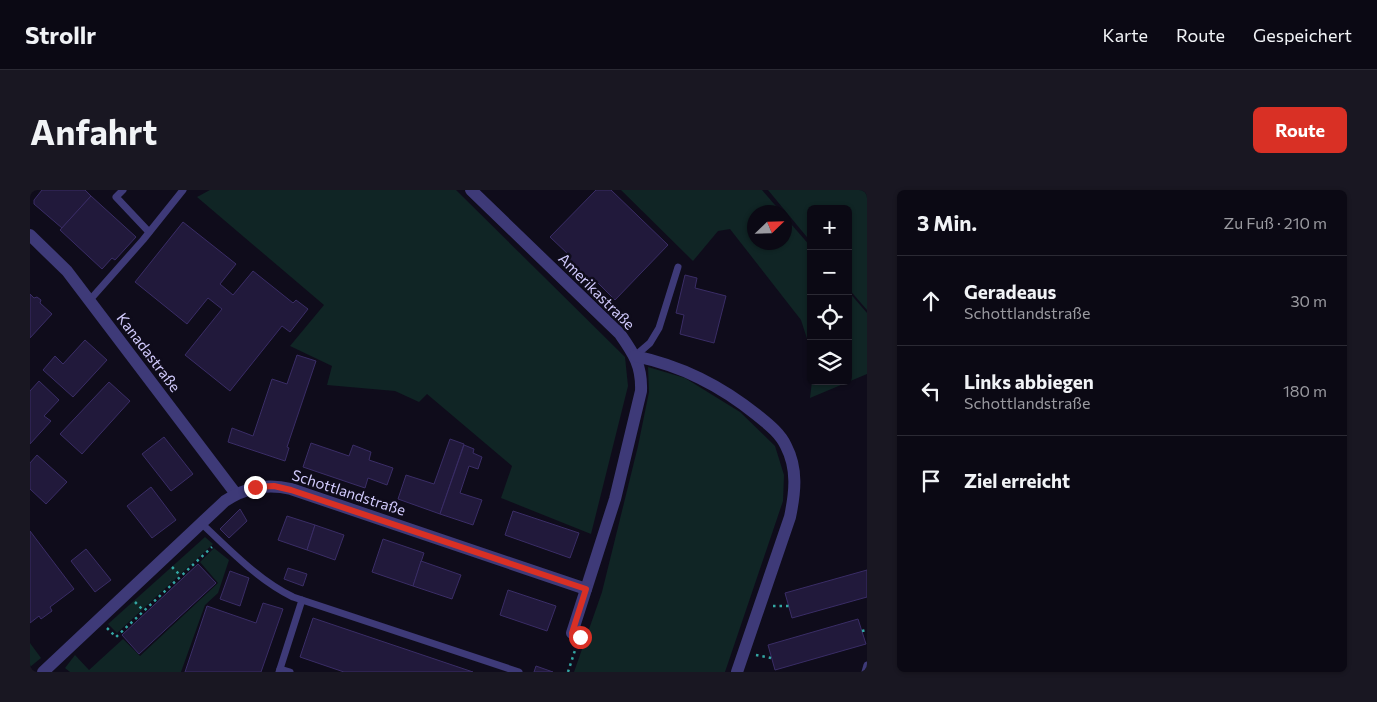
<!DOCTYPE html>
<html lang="de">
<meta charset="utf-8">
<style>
body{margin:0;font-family:Commissioner,sans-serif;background:#191722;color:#f1f3f6}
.controls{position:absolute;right:15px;top:15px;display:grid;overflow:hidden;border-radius:8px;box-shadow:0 1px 4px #0004}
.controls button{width:45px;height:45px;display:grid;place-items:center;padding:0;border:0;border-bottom:1px solid #2b2a34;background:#0b0914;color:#f1f3f6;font:25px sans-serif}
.compass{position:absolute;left:717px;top:15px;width:45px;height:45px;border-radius:50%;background:#0b0914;box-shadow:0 1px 4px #0004;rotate:67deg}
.stop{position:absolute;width:15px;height:15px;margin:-11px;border:4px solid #d93025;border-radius:50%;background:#fff}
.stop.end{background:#d93025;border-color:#fff;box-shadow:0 1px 5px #0008}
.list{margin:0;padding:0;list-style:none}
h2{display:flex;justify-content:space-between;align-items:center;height:65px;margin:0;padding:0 20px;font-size:21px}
h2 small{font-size:16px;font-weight:400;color:#9a9aa0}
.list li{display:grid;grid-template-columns:32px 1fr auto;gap:15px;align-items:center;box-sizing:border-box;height:90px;padding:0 20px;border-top:1px solid #2b2a34}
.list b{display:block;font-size:19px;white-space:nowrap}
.list p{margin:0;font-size:16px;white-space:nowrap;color:#9a9aa0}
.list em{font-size:16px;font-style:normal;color:#9a9aa0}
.icon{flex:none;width:28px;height:28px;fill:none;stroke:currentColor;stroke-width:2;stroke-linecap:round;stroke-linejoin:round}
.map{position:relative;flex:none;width:837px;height:482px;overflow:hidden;border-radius:8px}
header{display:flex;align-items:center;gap:30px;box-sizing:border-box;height:70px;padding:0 25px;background:#0b0914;border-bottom:1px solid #2b2a34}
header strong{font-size:24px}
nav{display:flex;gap:28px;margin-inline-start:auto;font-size:18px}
.intro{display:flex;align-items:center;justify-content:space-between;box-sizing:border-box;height:120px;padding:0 30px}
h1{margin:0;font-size:35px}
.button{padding:12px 22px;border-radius:8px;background:#d93025;color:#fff;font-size:18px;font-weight:700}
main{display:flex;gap:30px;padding:0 30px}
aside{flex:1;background:#0b0914;border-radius:8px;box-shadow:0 1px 4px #0004}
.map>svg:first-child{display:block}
.green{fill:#102525}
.building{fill:#21193b;stroke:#3a2d66}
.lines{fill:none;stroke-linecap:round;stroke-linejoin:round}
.path{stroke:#33a6a3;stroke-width:2.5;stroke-dasharray:2.5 4;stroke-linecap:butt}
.service{stroke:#3e3a78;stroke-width:7}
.minor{stroke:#3e3a78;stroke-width:12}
.route{stroke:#d93025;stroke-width:6}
.labels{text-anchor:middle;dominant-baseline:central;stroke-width:5;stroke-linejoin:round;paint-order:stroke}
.street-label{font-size:15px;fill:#d1cafc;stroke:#0f0c1b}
</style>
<header>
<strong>Strollr</strong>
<nav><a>Karte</a><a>Route</a><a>Gespeichert</a></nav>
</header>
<div class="intro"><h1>Anfahrt</h1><a class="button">Route</a></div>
<main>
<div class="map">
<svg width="837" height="482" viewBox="0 0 837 482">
<rect width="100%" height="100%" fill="#0f0c1b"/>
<g class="green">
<polygon points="180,0 426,0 595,167 598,196 561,344 471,308 482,276 397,204 389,212 365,201 297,195 302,176 260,156 294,115 167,7"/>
<polygon points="591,0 732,0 751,22 724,22 724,52 754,52 755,27 781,57 781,161 771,130 700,39 688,41 663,71"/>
<polygon points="738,0 837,0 837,120 818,98 818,19 781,19 781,52"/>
<polygon points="818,101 837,123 837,184 780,208 782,191 818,191"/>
<polygon points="618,177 655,188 710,222 745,256 754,285 753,311 695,482 544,482 572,402 608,256 619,202"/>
<polygon points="175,347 183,354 87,443 78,434"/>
<polygon points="184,358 199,370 188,403 175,415 151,482 40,482 35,478 45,465 59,480 93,449 110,466 188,393 170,372"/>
<polygon points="0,453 11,468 0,477"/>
</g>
<g class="building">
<polygon points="12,0 55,0 61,6 32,38 4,14 4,10"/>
<polygon points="566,0 581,0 638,55 585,110 565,90 562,92 538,69 540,66 520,47"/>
<polygon points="61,6 106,47 85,70 82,68 72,79 30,40"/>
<polygon points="153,32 206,74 190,94 203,105 223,81 263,113 266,110 278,119 260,142 252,136 200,201 155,165 192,119 178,108 157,134 105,92"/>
<polygon points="655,85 667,88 665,98 696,106 684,153 650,144 654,125 646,123"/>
<polygon points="0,104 4,108 7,107 11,110 10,113 22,124 0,148"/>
<polygon points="55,150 77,170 43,207 13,180 25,166 33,174"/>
<polygon points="267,165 286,171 257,257 259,258 255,271 198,252 202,238 223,246 242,189 257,194"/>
<polygon points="9,191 29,210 14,226 21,231 0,254 0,201"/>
<polygon points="79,192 100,211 52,264 30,244"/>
<polygon points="134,247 163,284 141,301 112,264"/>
<polygon points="420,249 434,254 410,324 368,309 376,285 404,294"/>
<polygon points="281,253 319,266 323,255 341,262 339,270 363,278 357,295 338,288 335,298 273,277"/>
<polygon points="434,255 444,259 443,263 452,267 448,279 439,276 430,303 452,310 443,335 410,324"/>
<polygon points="7,265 37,292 16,314 0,299 0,273"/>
<polygon points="121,297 146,330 122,348 97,316"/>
<polygon points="210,319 217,331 199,348 190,339"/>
<polygon points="483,321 549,343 540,368 475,345"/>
<polygon points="257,326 285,335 277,360 248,350"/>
<polygon points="285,335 314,345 305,370 277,360"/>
<polygon points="0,341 44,399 20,417 22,421 11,429 9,426 0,433"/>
<polygon points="353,349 394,363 383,396 342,382"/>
<polygon points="56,359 81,390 65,402 41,371"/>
<polygon points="391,371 431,385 422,409 383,396"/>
<polygon points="168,374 186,393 109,464 92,445"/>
<polygon points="258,378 277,384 273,396 254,389"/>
<polygon points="837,380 837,407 762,428 755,403"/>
<polygon points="200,381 219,388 210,416 190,409"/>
<polygon points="478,400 526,416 517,441 470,425"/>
<polygon points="233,413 253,419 231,482 155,482 177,416 226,433"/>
<polygon points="283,428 443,482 314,482 270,467"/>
<polygon points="828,429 836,454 745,480 738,455"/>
<polygon points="506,476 523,482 504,482"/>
</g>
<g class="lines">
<g class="path">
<polyline points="142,377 151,386"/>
<polyline points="105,412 114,421"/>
<polyline points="743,416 759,416"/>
<polyline points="77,438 86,447 182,357"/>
<polyline points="832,441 837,440"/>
<polyline points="726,465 741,468"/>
<polyline points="538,482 547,454"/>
</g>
<g class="service">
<polyline points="93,0 86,7 119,42"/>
<polyline points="59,111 113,50 153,0"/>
<polyline points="605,166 620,153 629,138 648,77"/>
<path d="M171,333C200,360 228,390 263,407L489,482"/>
<polyline points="250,479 260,482"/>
<polyline points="249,482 272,410"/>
<polyline points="835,482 837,475"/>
</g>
<g class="minor">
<path d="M441,0L590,144C604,164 612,176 611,201L585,309L542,443"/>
<polyline points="0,45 37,81 206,304"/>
<path d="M605,166C652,176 690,195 727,225C738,234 750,243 756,256C768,279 765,303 760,327L707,482"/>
<path d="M13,482L195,311C216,297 237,293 261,299L556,399"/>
</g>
</g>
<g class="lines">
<polyline class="route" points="225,297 244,296 261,300 556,399 542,443 550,447"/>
</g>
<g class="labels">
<g class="street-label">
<text transform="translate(567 101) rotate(45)">Amerikastraße</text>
<text transform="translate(119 162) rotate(53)">Kanadastraße</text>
<text transform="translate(319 302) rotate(18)">Schottlandstraße</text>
</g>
</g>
</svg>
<div class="controls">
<button>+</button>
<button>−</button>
<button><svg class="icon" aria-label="locate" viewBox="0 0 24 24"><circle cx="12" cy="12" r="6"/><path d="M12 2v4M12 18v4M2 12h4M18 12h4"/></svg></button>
<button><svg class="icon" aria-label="layers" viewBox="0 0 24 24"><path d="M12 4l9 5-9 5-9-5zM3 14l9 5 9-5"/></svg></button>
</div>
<svg class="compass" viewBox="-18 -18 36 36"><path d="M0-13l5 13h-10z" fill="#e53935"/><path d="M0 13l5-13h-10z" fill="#9a9aa0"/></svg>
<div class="stop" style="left:550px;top:447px"></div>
<div class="stop end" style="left:225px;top:297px"></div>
</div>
<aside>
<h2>3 Min.<small>Zu Fuß · 210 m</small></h2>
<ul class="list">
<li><svg class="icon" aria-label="ahead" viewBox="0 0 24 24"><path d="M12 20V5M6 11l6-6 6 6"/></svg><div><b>Geradeaus</b><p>Schottlandstraße</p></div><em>30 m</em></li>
<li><svg class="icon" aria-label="left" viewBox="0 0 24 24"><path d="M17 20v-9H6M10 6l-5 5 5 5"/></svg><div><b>Links abbiegen</b><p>Schottlandstraße</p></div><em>180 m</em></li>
<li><svg class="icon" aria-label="arrive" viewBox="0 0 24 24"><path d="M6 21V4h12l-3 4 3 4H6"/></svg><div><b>Ziel erreicht</b></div></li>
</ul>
</aside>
</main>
